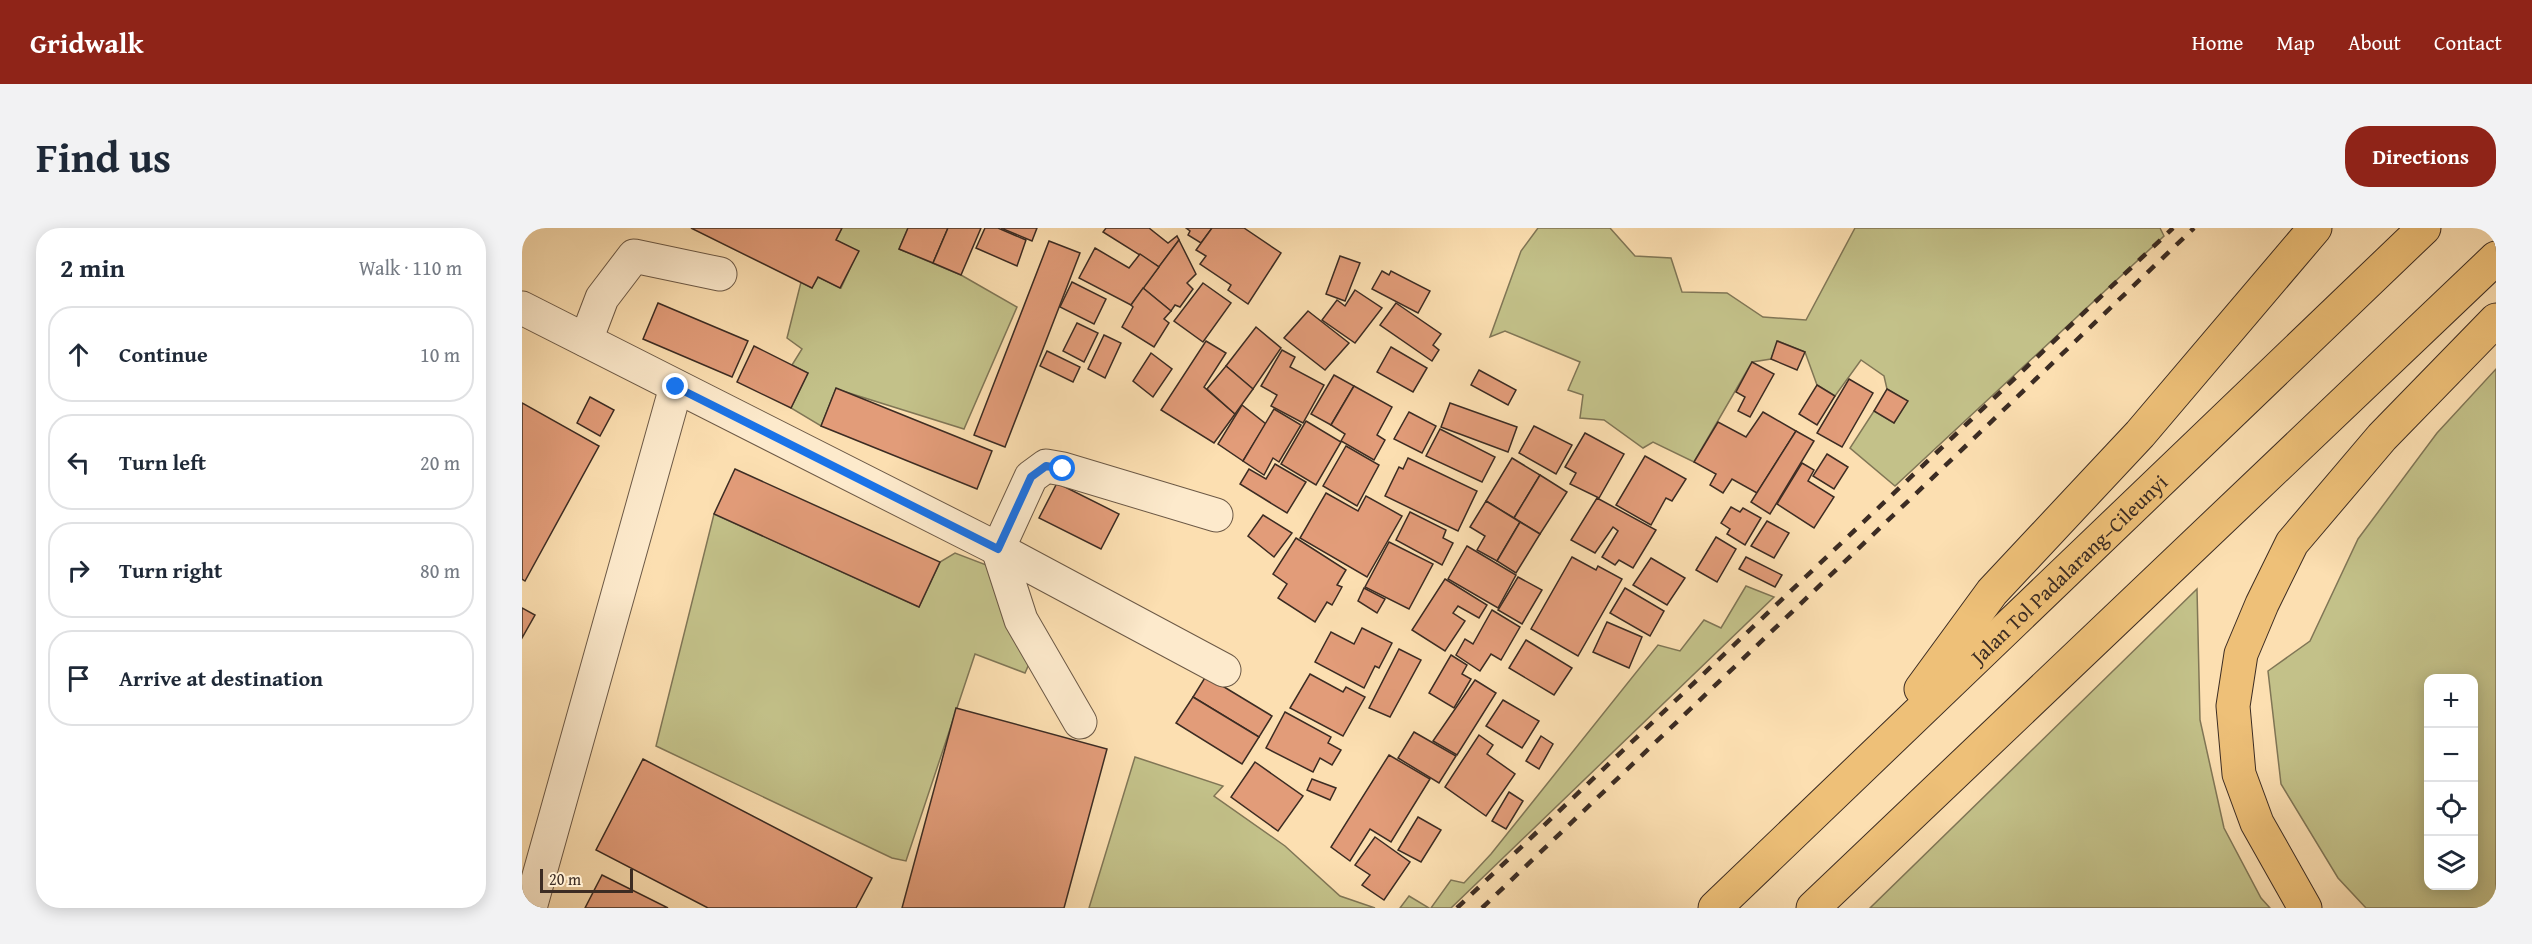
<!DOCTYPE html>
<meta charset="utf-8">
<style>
body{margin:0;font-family:"Gentium Book Plus",serif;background:#f2f2f3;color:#1f2937}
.controls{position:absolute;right:18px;bottom:18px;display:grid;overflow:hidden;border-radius:12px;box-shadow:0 3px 15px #0003}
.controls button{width:54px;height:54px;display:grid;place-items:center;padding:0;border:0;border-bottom:2px solid #e0e1e3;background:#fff;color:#1f2937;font:30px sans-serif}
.scale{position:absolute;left:18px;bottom:15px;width:93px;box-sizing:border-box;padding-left:6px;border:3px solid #3c2c23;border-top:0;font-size:16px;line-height:21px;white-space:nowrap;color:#3c2c23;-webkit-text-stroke:4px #fdeacc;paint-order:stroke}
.stop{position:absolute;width:18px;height:18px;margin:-14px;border:4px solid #1a73e8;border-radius:50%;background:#fff}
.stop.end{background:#1a73e8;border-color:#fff;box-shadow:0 2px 6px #0008}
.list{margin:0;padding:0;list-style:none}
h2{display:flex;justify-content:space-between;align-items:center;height:78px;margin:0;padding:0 24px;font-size:26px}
h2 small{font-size:20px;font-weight:400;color:#747a83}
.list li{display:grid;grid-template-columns:39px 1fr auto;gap:18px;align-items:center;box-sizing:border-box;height:96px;margin:0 12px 12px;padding:0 12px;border:2px solid #e0e1e3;border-radius:24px}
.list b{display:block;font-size:22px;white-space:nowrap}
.list em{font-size:20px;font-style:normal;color:#747a83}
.icon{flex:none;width:33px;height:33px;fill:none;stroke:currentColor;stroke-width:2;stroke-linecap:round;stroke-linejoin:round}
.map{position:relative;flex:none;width:1974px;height:680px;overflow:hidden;border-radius:24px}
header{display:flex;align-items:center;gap:36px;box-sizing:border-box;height:84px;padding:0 30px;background:#8f2418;color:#fff}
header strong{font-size:28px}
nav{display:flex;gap:33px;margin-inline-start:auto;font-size:21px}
.intro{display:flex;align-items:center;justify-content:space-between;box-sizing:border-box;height:144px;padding:0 36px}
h1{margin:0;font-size:42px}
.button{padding:15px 27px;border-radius:24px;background:#8f2418;color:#fff;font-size:21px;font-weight:700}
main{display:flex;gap:36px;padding:0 36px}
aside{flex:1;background:#fff;border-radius:24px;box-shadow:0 3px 15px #0003}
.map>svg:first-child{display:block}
.green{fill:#c3c189;stroke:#807656;stroke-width:1.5;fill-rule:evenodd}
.building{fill:#e29c79;stroke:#3c2c23;stroke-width:1.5}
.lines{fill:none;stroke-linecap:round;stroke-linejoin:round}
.minor-casing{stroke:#6c5946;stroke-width:35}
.highway-casing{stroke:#3c2c23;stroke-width:35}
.minor{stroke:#fdeacc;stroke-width:33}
.highway{stroke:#eec078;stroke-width:33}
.rail{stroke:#3c2c23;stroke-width:4.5;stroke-dasharray:10 10;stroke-linecap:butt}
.route{stroke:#1a73e8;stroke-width:8}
.labels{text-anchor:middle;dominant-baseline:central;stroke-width:6;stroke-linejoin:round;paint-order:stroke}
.street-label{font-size:21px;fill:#3c2c23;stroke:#fdeacc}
</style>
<header>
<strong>Gridwalk</strong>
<nav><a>Home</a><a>Map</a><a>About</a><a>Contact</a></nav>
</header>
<div class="intro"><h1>Find us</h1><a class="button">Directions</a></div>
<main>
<aside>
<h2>2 min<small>Walk · 110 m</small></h2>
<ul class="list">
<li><svg class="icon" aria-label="ahead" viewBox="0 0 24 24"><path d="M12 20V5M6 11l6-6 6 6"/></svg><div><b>Continue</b></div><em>10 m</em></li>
<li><svg class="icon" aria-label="left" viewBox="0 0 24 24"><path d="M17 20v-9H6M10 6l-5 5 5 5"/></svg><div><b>Turn left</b></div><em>20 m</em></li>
<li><svg class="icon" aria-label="right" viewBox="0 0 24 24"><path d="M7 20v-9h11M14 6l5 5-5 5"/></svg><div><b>Turn right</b></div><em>80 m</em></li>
<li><svg class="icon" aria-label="arrive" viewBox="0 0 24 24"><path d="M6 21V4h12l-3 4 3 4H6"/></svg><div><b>Arrive at destination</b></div></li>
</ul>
</aside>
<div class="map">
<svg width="1974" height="680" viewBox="0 0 1974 680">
<rect width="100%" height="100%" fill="#fcdfb1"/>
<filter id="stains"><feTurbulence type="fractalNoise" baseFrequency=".00333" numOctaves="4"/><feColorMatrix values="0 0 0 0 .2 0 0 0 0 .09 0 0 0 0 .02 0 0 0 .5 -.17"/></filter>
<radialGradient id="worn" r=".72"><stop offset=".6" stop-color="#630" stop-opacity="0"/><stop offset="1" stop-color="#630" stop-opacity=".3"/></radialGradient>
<g class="green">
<polygon points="320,0 386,0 377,21 439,47 495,79 442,201 314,161 299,198 269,180 286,145 270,137 280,121 265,110 279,54 290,60 296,49 319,60 336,23 314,12"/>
<polygon points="1016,0 1088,0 1113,28 1149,30 1160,64 1205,65 1241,89 1284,92 1333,0 1638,0 1642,8 1373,258 1328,220 1352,183 1372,195 1385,173 1365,161 1362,148 1339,132 1313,168 1295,157 1283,124 1256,113 1249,131 1230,134 1172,234 1131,214 1121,220 1082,192 1058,190 1061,167 1046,162 1058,134 983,103 968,109 999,23"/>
<path d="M1974,141V680H1844L1816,650L1759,556L1746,443L1788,413L1836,311L1915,205ZM1906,451H1952V658H1906Z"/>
<polygon points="192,286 397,379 418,334 433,325 467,338 511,427 503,445 453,426 384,633 370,630 134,518"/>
<polygon points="1224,358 1252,369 929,680 909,680 929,652 942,655 969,626 1136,417 1158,423 1182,392 1199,400"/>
<polygon points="1675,361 1678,492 1702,600 1739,670 1748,680 1348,680"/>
<polygon points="613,529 701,558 692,568 763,618 818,668 853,680 567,680"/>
<polygon points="887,668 907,680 878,680"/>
</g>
<g class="building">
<polygon points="169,0 320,0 314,12 337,23 318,60 296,49 290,60"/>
<polygon points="386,0 426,0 411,35 377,21"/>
<polygon points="426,0 459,0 439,47 411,35"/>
<polygon points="463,0 476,0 504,12 495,38 454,20"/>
<polygon points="479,0 515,0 510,13"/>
<polygon points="584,0 627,0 646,15 655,8 657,12 637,39 581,4"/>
<polygon points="664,0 690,0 679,15 666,7 668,3"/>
<polygon points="690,0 722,0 759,25 726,76 706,62 709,57 678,36 684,28 674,22"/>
<polygon points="657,12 674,46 665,55 671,61 658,79 653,77 649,83 621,60"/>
<polygon points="527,13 558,25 483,219 452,207"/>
<polygon points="573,20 607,40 618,26 637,39 609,77 557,50"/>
<polygon points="818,28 838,35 823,73 804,66"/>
<polygon points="860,43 867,47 869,43 908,63 896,85 850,61"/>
<polygon points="550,54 584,71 572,96 538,79"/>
<polygon points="681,55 709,75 681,114 652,93"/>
<polygon points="621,60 649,83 642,91 647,95 632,119 600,99 611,79 609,77"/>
<polygon points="833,62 860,80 833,115 800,92 815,72 823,78"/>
<polygon points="136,75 226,113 210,149 121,111"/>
<polygon points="874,75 919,106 911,117 917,122 910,133 858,97"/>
<polygon points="786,83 827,115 803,142 762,110"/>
<polygon points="555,95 576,105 562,134 541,123"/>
<polygon points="734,99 759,120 731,161 704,138"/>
<polygon points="582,107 599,115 583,150 566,141"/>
<polygon points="684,113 704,125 682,159 713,186 692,215 639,182"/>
<polygon points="1255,113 1283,124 1275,142 1249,131"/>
<polygon points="232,118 286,145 269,180 215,154"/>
<polygon points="869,119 905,140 891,164 855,144"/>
<polygon points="760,122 773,129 768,139 802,157 781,195 749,178 755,167 739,158"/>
<polygon points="525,123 558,139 551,154 518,138"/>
<polygon points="629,125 650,141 631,169 611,153"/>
<polygon points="1230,134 1252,146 1228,189 1216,183 1223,169 1214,164"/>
<polygon points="704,138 731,161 713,186 685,161"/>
<polygon points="957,142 994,162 986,177 949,157"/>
<polygon points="812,147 832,158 809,197 789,186"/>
<polygon points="1327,151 1351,165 1320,219 1295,205"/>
<polygon points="1295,157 1313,168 1295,197 1277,186"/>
<polygon points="832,158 870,179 855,207 863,212 852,232 819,213 823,206 809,197"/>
<polygon points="314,160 470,223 455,261 299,198"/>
<polygon points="1365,161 1386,173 1372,195 1352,183"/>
<polygon points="68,169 92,182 78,208 55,195"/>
<polygon points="0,175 77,218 3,353 0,351"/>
<polygon points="928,175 995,199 986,224 919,199"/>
<polygon points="720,177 744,196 721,233 696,216"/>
<polygon points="752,181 779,197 757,234 751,230 742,247 721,233"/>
<polygon points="887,184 914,198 900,225 872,211"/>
<polygon points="1241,184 1274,203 1235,265 1210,251 1201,265 1188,257 1194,246 1172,234 1196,194 1224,209"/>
<polygon points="784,193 819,214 794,257 759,236"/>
<polygon points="1012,198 1050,217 1034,246 997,225"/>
<polygon points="918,201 973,229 960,254 904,228"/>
<polygon points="1274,203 1292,213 1248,286 1229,274"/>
<polygon points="1063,205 1102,226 1077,270 1048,256 1054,245 1043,239"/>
<polygon points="824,218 857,237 835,278 801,258"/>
<polygon points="1305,226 1326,239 1312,261 1291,248"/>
<polygon points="1123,228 1164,251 1150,273 1144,270 1129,297 1094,277"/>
<polygon points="886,230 955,263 936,303 863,268 877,239 881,241"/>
<polygon points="990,230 1018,247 992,290 964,273"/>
<polygon points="1280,235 1292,242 1286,253 1312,269 1292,300 1255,276"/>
<polygon points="753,236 784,254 765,285 718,256 727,241 744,251"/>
<polygon points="213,241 418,334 397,379 192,286"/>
<polygon points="1018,247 1045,264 1018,306 992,290"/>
<polygon points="535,255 597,286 579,321 517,290"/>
<polygon points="804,265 836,283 844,268 880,288 845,349 778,310"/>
<polygon points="1075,270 1134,302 1111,340 1097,332 1093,337 1080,329 1096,303 1091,299 1073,325 1049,312"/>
<polygon points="964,273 998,294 975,333 955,322 963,308 948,299"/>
<polygon points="1209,279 1218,284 1221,280 1239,290 1223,317 1205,306 1208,301 1199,295"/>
<polygon points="888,284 924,302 921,310 931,315 920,337 874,312"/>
<polygon points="741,287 770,305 752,329 726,308"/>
<polygon points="1245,293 1267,305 1252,330 1229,318"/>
<polygon points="998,294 1018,306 994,345 975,333"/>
<polygon points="1194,309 1214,321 1195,354 1174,342"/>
<polygon points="774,310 824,342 815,357 820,359 810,377 805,374 793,394 756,370 765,356 751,346"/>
<polygon points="867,314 911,336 887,381 843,359"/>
<polygon points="945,318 994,347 976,380 926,351"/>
<polygon points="1050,329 1074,342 1076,338 1100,351 1056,428 1009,401"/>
<polygon points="1224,329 1260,347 1253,359 1217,341"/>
<polygon points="1129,330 1163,350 1145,377 1111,357"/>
<polygon points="996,349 1020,362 1000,396 976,382"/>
<polygon points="923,351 965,377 957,390 936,378 931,385 943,393 923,423 890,402"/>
<polygon points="842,360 863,371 855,385 836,373"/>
<polygon points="1103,360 1142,383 1128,408 1088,385"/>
<polygon points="0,380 13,387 0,410"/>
<polygon points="970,382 998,399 979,432 969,426 958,443 934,427 943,411 951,416"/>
<polygon points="1085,394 1120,409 1107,440 1071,424"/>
<polygon points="840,400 870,415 857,440 853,438 842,460 793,434 809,404 832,416"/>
<polygon points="1004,412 1050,440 1032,467 987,440"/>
<polygon points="877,421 899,432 868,489 847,480"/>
<polygon points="929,427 945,437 940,446 949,451 932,480 907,465"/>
<polygon points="788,446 821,464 824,459 843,469 821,508 768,480"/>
<polygon points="684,448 750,488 737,509 671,469"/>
<polygon points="953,452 974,465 935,527 911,513"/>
<polygon points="671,469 737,509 720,536 654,495"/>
<polygon points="981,472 1017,493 1000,520 964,498"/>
<polygon points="434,480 585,521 542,680 380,680"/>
<polygon points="763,484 809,509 806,515 819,522 810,537 798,530 791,544 744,520"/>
<polygon points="892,504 934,528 917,555 876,530"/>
<polygon points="957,507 971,517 965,526 993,546 964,588 923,559"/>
<polygon points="1019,508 1031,516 1017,541 1004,533"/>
<polygon points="867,527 908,551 869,614 848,601 828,633 809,619"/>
<polygon points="121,531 350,650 334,680 186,680 74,622"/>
<polygon points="733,534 781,568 756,603 709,569"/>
<polygon points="790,551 814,560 808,572 785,562"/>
<polygon points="987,564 1001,573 984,601 970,593"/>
<polygon points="896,589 919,602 899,634 876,622"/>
<polygon points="853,609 888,634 862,672 840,657 848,647 833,637"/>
<polygon points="80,647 146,680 63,680"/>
</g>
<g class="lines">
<g class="minor-casing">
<g id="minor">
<polyline points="0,80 476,321 702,442"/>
<polyline points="64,112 80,70 112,28 198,46"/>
<polyline points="558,494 499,392 476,321 509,249 524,238 541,241 694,287"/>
<polyline points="8,680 154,159"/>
</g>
</g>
<g class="highway-casing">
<g id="highway">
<polyline points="1399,461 1470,364 1618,206 1793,0"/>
<path id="s1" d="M1193,680L1902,0"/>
<polyline points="1291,680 1974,30"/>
<polyline points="1783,680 1735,595 1717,546 1711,478 1719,426 1740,376 1770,315 1860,209 1974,92"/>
</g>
</g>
<use href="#minor" class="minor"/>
<use href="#highway" class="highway"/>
<g class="rail">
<polyline points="935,680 1651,0"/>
<polyline points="960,680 1672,0"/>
</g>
</g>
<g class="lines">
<polyline class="route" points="154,159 476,321 509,249 524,238 541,241"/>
</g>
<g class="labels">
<g class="street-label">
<text stroke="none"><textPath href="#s1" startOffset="490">Jalan Tol Padalarang–Cileunyi</textPath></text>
</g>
</g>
<rect width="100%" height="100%" filter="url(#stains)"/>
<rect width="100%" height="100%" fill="url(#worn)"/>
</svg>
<div class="controls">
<button>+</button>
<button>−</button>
<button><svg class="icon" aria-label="locate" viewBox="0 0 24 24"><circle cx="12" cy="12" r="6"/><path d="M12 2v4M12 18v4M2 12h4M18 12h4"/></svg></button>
<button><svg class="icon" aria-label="layers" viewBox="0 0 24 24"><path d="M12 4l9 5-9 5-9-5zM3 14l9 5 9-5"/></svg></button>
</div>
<div class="scale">20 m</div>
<div class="stop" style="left:541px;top:241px"></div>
<div class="stop end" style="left:154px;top:159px"></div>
</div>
</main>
